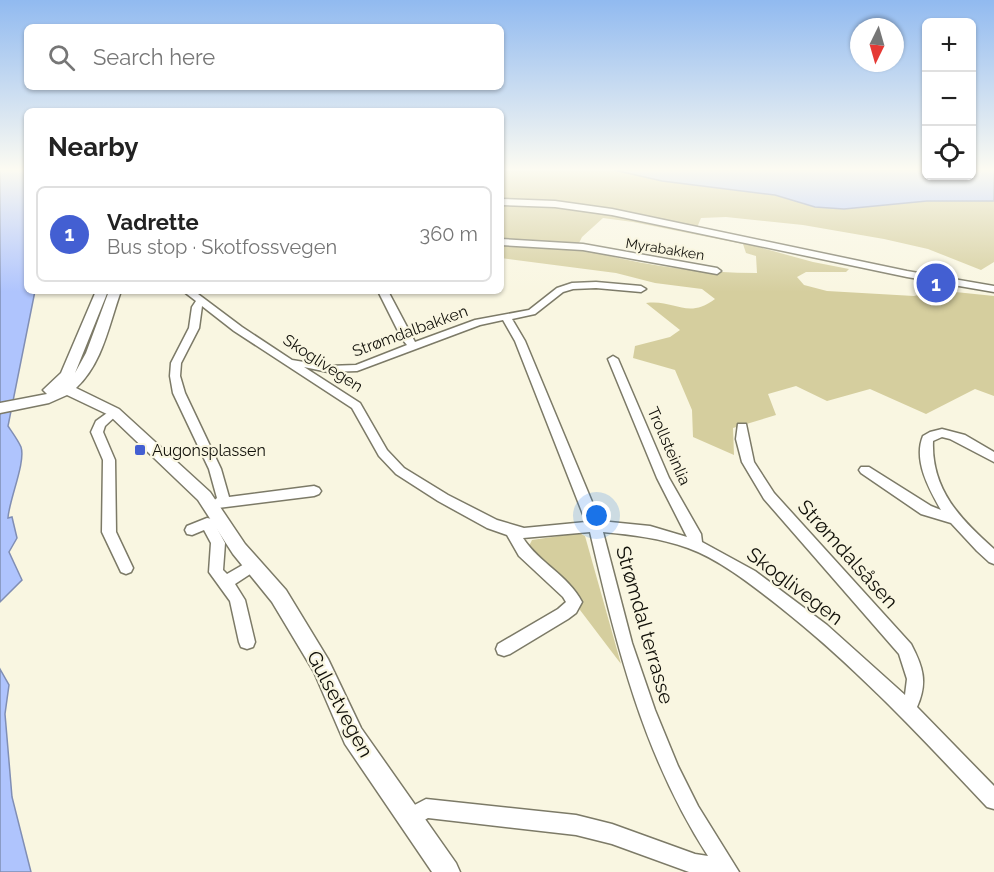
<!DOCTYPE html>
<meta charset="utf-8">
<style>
body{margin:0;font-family:Raleway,sans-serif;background:#f2f2f2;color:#222}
.controls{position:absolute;right:18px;top:18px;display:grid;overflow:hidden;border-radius:9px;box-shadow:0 2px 4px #0004}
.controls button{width:54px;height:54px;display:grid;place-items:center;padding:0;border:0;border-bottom:2px solid #e0e0e0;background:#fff;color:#222;font:30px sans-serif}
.compass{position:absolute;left:850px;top:18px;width:54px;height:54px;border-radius:50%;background:#fff;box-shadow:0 2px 4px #0004;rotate:185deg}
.you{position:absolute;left:597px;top:516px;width:21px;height:21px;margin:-15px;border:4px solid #fff;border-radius:50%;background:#1a73e8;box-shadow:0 0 0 9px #1a73e833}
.badge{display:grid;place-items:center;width:39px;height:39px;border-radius:50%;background:#435fd2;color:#fff;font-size:20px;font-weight:700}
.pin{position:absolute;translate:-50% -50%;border:3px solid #fff;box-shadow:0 2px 6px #0006}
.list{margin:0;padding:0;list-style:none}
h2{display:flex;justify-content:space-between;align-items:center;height:78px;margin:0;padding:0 24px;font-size:26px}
h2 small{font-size:20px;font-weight:400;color:#767676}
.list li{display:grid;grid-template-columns:39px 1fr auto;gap:18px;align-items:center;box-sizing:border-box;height:96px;margin:0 12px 12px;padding:0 12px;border:2px solid #e0e0e0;border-radius:9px}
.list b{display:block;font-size:22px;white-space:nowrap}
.list p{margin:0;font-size:20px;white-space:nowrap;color:#767676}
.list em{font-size:20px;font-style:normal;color:#767676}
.icon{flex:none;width:33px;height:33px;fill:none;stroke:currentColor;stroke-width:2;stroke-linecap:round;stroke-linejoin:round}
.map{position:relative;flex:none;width:994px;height:872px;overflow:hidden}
.search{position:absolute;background:#fff;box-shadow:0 2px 4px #0004;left:24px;top:24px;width:480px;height:66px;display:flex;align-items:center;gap:15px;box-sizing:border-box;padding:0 21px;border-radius:9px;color:#767676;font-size:22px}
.panel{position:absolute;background:#fff;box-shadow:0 2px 4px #0004;left:24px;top:108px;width:480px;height:186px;border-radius:9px}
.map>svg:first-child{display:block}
.green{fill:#d5ce9e;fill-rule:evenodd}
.water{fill:#afc4fd;stroke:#808eb4;stroke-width:1.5}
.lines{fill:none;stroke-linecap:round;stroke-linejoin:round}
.minor-casing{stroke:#7c7a67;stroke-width:3}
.major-casing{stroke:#7c7a67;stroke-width:3}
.minor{fill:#fff;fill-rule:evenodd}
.major{fill:#fff;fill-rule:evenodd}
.poi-dot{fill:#435fd2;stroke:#f9f6e1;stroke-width:2}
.labels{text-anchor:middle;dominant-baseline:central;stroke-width:4.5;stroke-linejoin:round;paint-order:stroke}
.far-street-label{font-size:14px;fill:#111009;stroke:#f9f6e1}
.street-label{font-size:16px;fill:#111009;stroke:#f9f6e1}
.poi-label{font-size:16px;fill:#111009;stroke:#f9f6e1;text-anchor:start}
.near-street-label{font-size:20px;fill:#111009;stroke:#f9f6e1}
</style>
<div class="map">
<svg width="994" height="872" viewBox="0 0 994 872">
<rect width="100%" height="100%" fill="#f9f6e1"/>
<g class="green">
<path d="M501,170H614L662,181L775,195L815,207L927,201H994V262L981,270L928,249L884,239L803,225L726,217L701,218L696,230L813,262L849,269L846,272H806L797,277L804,285L827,291L914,296L936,290L994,296V396L975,389L926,414L870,389L827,401L796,386L768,394L776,415L733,428L734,455L693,437L692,410L675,370L633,358L635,346L670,337L680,330L646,303C675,299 687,320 715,299L702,289L655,283L616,273L501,258ZM603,218L633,222L743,244L746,253L756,256L757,273C696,273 635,265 577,247L582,237Z"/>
<polygon points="579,533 585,536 621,664 580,610 577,595 542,562 529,546 532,540"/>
</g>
<g class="water">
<path d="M0,170H27V291H35L8,426C12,432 18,440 21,447C26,462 9,500 8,518L12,517L17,538L9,552L22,580L0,602Z"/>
<polygon points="614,170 926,170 926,176 972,176 972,170 994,170 994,201 927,201 844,209 815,207 775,195 662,181"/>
<polygon points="0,669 9,685 5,714 12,797 31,872 0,872"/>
</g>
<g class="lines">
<g class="minor-casing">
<g id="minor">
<polygon points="501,239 583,244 717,268 721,271 717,274 583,250 501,245"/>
<path d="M596,282L641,286L646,289L641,292L596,288L573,289L563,292L535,314L512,319L525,341L600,521L650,526L687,537L657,478L608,359L613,356L618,359L669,478L701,534L702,542L755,571L827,625L905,695L907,679L899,654L764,499L742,462L736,439L738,424H746L754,462L774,493L911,644C923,667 928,682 917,707L994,786V809L987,807C921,737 856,667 780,607C753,586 721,560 688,548C659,538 634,535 603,532L632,643L655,710L678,766L698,806L739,872H689L612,844L576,835L428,818L410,828L403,825L400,818L403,811L426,799L576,815L612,824L695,854L708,856C643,755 617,647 590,532L523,538C539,563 568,575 582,602L576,613L568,619L510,654L504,656L498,654L496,649L498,644L558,609L566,602L563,597L519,556L507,535L487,528L438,501L396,474L379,456L352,408L234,331L202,306L199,328L181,363L180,376L185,393L221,469L229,497L314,486L319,488L321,491L319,494L314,496L218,508L213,507L211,503L217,498L209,469L173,393L170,376L171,363L189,328L192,307L196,301L183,291H194L242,327L292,360L328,366L356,365L407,345L402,339L378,291H388L415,342L475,320L529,310L557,288L572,283ZM503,320L515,341L586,522L524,528L497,520L448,495L404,468L387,450L360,403L304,367L328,372L357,371L480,325Z"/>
<polygon points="114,408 120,412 105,426 103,432 115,460 116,532 133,568 131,572 126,574 121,572 102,532 103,460 91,432 96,421"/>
<path d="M942,429L965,435L994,452V462L950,439L942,437L933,441C931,489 960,519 994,549V564L989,562L977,551L951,523L921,514L861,473L859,470L861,467H869L931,506L941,510C929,489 913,460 923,436L930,432Z"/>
<polygon points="207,518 212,519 225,543 223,570 227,574 253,559 258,561 260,565 258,569 235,584 245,600 255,642 253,647 247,649 241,647 239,642 230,601 209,572 211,543 204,530 192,535 187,534 185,530 187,526"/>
</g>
</g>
<g class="major-casing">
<g id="major">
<polygon points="501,199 555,201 612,209 907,271 994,286 994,292 907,277 612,215 555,207 501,205"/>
<path d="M96,291H108L75,373L86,353L109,291H121C109,324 103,363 76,388L119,409L210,492L245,544L286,590L328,659L361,728L456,863L460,872H432L345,744L314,672L272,602L233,554L198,500L109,415L67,395L49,403L0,413V403L47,394L43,390L61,373Z"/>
</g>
</g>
<use href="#minor" class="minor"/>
<use href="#major" class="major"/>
</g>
<linearGradient id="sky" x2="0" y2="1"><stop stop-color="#91baf0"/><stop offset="0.58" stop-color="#fcfbf2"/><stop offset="1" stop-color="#fcfbf2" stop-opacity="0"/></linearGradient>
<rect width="994" height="292" fill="url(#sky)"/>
<rect class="poi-dot" x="134" y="444" width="12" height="12" rx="3"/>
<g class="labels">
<g class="far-street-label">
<text transform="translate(665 249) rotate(9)">Myrabakken</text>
</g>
<g class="street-label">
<text transform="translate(410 331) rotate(-20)">Strømdalbakken</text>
<text transform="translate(323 363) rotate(33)">Skoglivegen</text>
<text transform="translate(669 446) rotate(66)">Trollsteinlia</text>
</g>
<g class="poi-label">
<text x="152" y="450">Augonsplassen</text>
</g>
<g class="near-street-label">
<text transform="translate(848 554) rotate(48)">Strømdalsåsen</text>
<text transform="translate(795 586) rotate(37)">Skoglivegen</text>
<text transform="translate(645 625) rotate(74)">Strømdal terrasse</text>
<text transform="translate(340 704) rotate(62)">Gulsetvegen</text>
</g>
</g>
</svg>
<div class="controls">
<button>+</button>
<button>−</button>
<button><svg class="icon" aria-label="locate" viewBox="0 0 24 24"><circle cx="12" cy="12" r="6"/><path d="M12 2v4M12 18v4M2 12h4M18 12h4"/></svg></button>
</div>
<svg class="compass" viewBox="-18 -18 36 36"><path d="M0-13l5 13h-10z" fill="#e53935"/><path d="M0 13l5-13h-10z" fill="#767676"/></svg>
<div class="you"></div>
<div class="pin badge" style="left:936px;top:283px">1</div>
<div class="search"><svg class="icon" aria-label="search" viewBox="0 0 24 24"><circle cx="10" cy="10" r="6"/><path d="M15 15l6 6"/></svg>Search here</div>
<section class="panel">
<h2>Nearby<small></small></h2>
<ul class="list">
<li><span class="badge">1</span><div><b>Vadrette</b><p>Bus stop · Skotfossvegen</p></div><em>360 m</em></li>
</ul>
</section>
</div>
